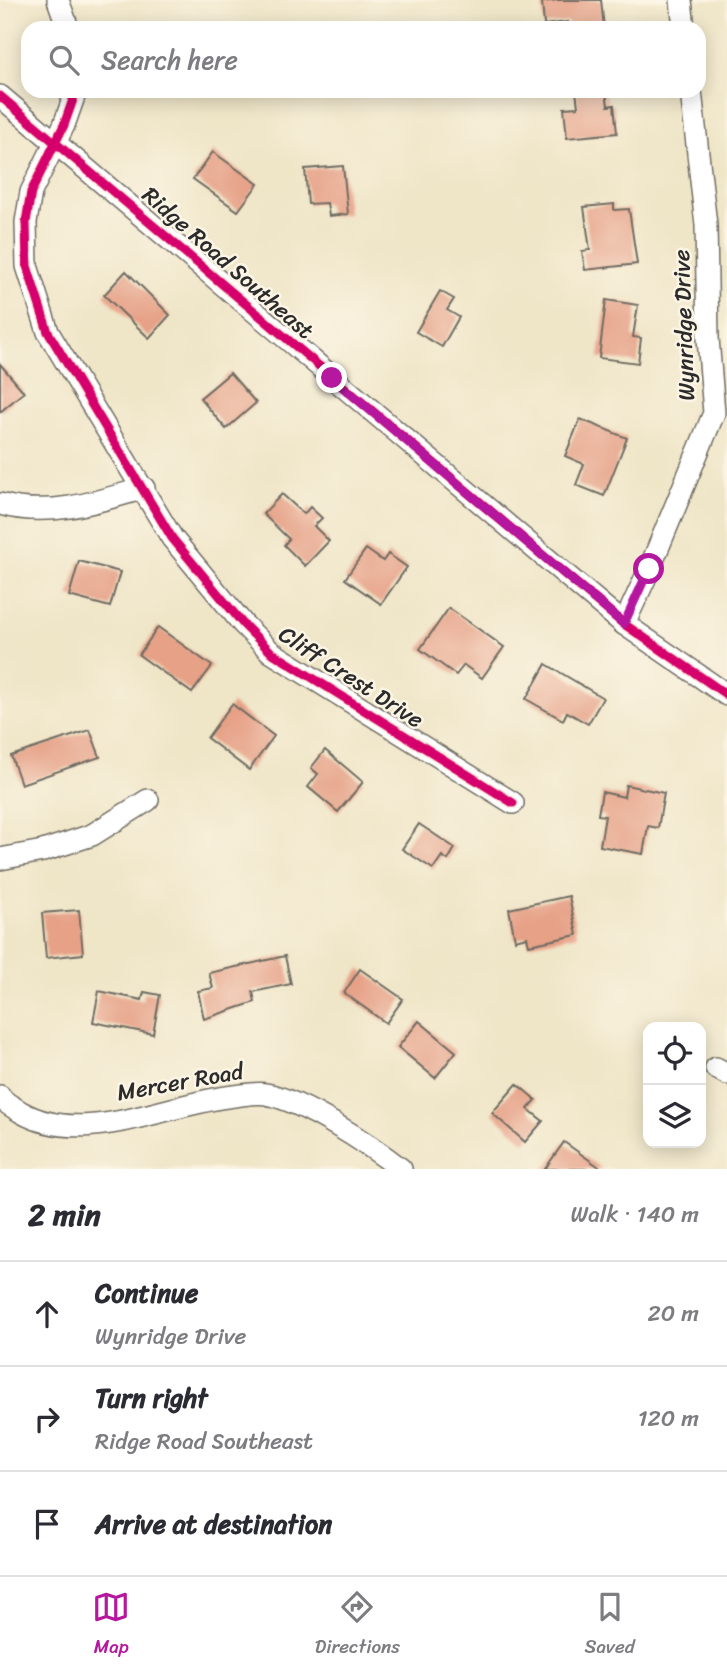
<!DOCTYPE html>
<meta charset="utf-8">
<style>
body{margin:0;font-family:Sriracha,sans-serif;background:#f7f7f7;color:#2b2b33}
.controls{position:absolute;right:21px;bottom:21px;display:grid;overflow:hidden;border-radius:14px;box-shadow:0 4px 18px #0003}
.controls button{width:63px;height:63px;display:grid;place-items:center;padding:0;border:0;border-bottom:2px solid #e1e1e2;background:#fff;color:#2b2b33;font:35px sans-serif}
.stop{position:absolute;width:21px;height:21px;margin:-16px;border:5px solid #b5179e;border-radius:50%;background:#fff}
.stop.end{background:#b5179e;border-color:#fff;box-shadow:0 2px 7px #0008}
.list{margin:0;padding:0;list-style:none}
h2{display:flex;justify-content:space-between;align-items:center;height:91px;margin:0;padding:0 28px;font-size:30px}
h2 small{font-size:23px;font-weight:400;color:#7c7c81}
.list li{display:grid;grid-template-columns:46px 1fr auto;gap:21px;align-items:center;box-sizing:border-box;height:105px;padding:0 28px;border-top:2px solid #e1e1e2}
.list b{display:block;font-size:26px;white-space:nowrap}
.list p{margin:0;font-size:23px;white-space:nowrap;color:#7c7c81}
.list em{font-size:23px;font-style:normal;color:#7c7c81}
.icon{flex:none;width:38px;height:38px;fill:none;stroke:currentColor;stroke-width:2;stroke-linecap:round;stroke-linejoin:round}
.map{position:relative;flex:none;width:727px;height:1169px;overflow:hidden}
.search{position:absolute;background:#fff;box-shadow:0 4px 18px #0003;left:21px;right:21px;top:21px;height:77px;display:flex;align-items:center;gap:18px;box-sizing:border-box;padding:0 24px;border-radius:21px;color:#7c7c81;font-size:26px}
.sheet{height:406px;background:#fff}
nav{display:flex;justify-content:space-around;align-items:center;box-sizing:border-box;height:98px;border-top:2px solid #e1e1e2;background:#fff;font-size:19px;color:#7c7c81}
nav a{display:grid;justify-items:center;gap:4px}
nav .on{color:#b5179e}
.map>svg:first-child{display:block}
.building{fill:#e6a187}
.lines{fill:none;stroke-linecap:round;stroke-linejoin:round}
.minor-casing{stroke:#706c62;stroke-width:24}
.minor{stroke:#fff;stroke-width:21}
.cycleway-casing{stroke:#fcf5e5;stroke-width:13}
.cycleway{stroke:#d6006c;stroke-width:9}
.route{stroke:#b5179e;stroke-width:9}
.labels{text-anchor:middle;dominant-baseline:central;stroke-width:5;stroke-linejoin:round;paint-order:stroke}
.street-label{font-size:23px;fill:#2b2b2b;stroke:#fcf5e5}
</style>
<div class="map">
<svg width="727" height="1169" viewBox="0 0 727 1169">
<rect width="100%" height="100%" fill="#fcf5e5"/>
<filter id="ink" filterUnits="userSpaceOnUse"><feTurbulence type="fractalNoise" baseFrequency=".0143" numOctaves="2"/><feDisplacementMap in="SourceGraphic" scale="14" xChannelSelector="R" yChannelSelector="G"/><feConvolveMatrix kernelMatrix="1 2 1 2 8 2 1 2 1" color-interpolation-filters="sRGB"/></filter>
<filter id="wash" filterUnits="userSpaceOnUse"><feTurbulence type="fractalNoise" baseFrequency=".00686" numOctaves="4" result="noise"/><feDisplacementMap in="SourceGraphic" scale="28" xChannelSelector="R" yChannelSelector="G"/><feGaussianBlur stdDeviation="1.57" result="paint"/><feColorMatrix in="noise" values="0 0 0 0 0 0 0 0 0 0 0 0 0 0 0 0 0 1.4 0 .05"/><feComposite in="paint" operator="in"/></filter>
<g filter="url(#wash)">
<rect width="100%" height="100%" fill="#efe5c7"/>
<g id="blocks">
<g class="building">
<polygon points="558,0 601,0 604,28 568,28 568,22 544,25 542,2"/>
<polygon points="576,91 606,91 608,106 614,105 617,133 567,138 564,108 578,107"/>
<polygon points="213,152 258,184 238,211 193,179"/>
<polygon points="343,166 348,214 329,216 327,203 308,204 305,169"/>
<polygon points="614,204 614,210 629,209 637,264 585,270 582,251 590,250 584,207"/>
<polygon points="126,271 170,315 149,338 104,295"/>
<polygon points="440,291 454,299 447,310 459,317 442,347 416,332"/>
<polygon points="606,300 638,305 633,337 641,338 638,363 599,358"/>
<polygon points="0,364 24,392 0,412"/>
<polygon points="230,373 256,403 226,429 200,398"/>
<polygon points="580,419 627,438 604,496 576,485 584,464 565,456"/>
<polygon points="282,494 304,514 310,507 322,518 314,526 329,541 305,566 284,545 289,539 263,514"/>
<polygon points="366,549 383,561 388,554 407,567 381,604 345,579"/>
<polygon points="79,561 120,572 110,607 69,596"/>
<polygon points="449,608 504,647 482,678 464,665 456,675 420,649"/>
<polygon points="158,627 212,666 192,693 139,655"/>
<polygon points="546,664 603,698 588,724 567,712 563,720 526,699"/>
<polygon points="232,704 274,736 249,770 207,738"/>
<polygon points="90,730 100,757 21,784 11,756"/>
<polygon points="325,750 363,782 338,812 308,787 318,774 311,768"/>
<polygon points="626,785 664,793 658,828 648,826 643,854 600,846 605,816 598,815 602,792 624,797"/>
<polygon points="419,824 455,848 448,860 442,856 433,869 402,849"/>
<polygon points="569,896 577,935 529,945 527,937 515,940 509,909"/>
<polygon points="79,910 83,954 46,958 42,913"/>
<polygon points="285,956 291,984 253,992 255,1002 204,1019 198,991 213,988 209,973"/>
<polygon points="360,969 403,999 386,1023 344,993"/>
<polygon points="99,991 142,1000 144,992 160,995 153,1034 93,1022"/>
<polygon points="419,1021 456,1052 435,1078 398,1047"/>
<polygon points="517,1084 536,1100 528,1109 543,1121 525,1142 492,1113"/>
<polygon points="564,1142 602,1169 545,1169"/>
</g>
</g>
</g>
<g filter="url(#ink)">
<use href="#blocks" fill-opacity="0" stroke="#706c62" stroke-width="2"/>
<g class="lines">
<g class="minor-casing">
<g id="minor">
<polyline points="58,0 68,28"/>
<polyline points="681,0 684,28"/>
<polyline points="76,91 64,125 31,192 26,222 27,266 48,332 172,538 243,624 271,652 513,803"/>
<polyline points="0,96 624,624 727,695"/>
<path d="M0,504C48,518 97,502 144,488"/>
<polyline points="624,624 649,570 714,413 708,338 706,225 691,91"/>
<polyline points="0,859 43,851 92,835 148,800"/>
<polyline points="716,1068 727,1074"/>
<path d="M0,1096C5,1104 14,1107 21,1112C83,1148 168,1103 234,1096C244,1095 256,1092 266,1094C304,1101 370,1145 401,1169"/>
</g>
</g>
<use href="#minor" class="minor"/>
<g class="cycleway-casing">
<g id="cycleway">
<polyline points="76,91 64,125 31,192 26,222 27,266 48,332 172,538 243,624 271,652 513,803"/>
<polyline points="0,96 624,624 727,695"/>
</g>
</g>
<use href="#cycleway" class="cycleway"/>
</g>
</g>
<g class="lines" filter="url(#ink)">
<polyline class="route" points="332,378 624,624 649,569"/>
</g>
<g class="labels">
<g class="street-label">
<text transform="translate(228 263) rotate(41)">Ridge Road Southeast</text>
<text transform="translate(684 325) rotate(-92)">Wynridge Drive</text>
<text transform="translate(351 677) rotate(33)">Cliff Crest Drive</text>
<text transform="translate(180 1082) rotate(-10)">Mercer Road</text>
</g>
</g>
</svg>
<div class="controls">
<button><svg class="icon" aria-label="locate" viewBox="0 0 24 24"><circle cx="12" cy="12" r="6"/><path d="M12 2v4M12 18v4M2 12h4M18 12h4"/></svg></button>
<button><svg class="icon" aria-label="layers" viewBox="0 0 24 24"><path d="M12 4l9 5-9 5-9-5zM3 14l9 5 9-5"/></svg></button>
</div>
<div class="stop" style="left:649px;top:569px"></div>
<div class="stop end" style="left:332px;top:378px"></div>
<div class="search"><svg class="icon" aria-label="search" viewBox="0 0 24 24"><circle cx="10" cy="10" r="6"/><path d="M15 15l6 6"/></svg>Search here</div>
</div>
<section class="sheet">
<h2>2 min<small>Walk · 140 m</small></h2>
<ul class="list">
<li><svg class="icon" aria-label="ahead" viewBox="0 0 24 24"><path d="M12 20V5M6 11l6-6 6 6"/></svg><div><b>Continue</b><p>Wynridge Drive</p></div><em>20 m</em></li>
<li><svg class="icon" aria-label="right" viewBox="0 0 24 24"><path d="M7 20v-9h11M14 6l5 5-5 5"/></svg><div><b>Turn right</b><p>Ridge Road Southeast</p></div><em>120 m</em></li>
<li><svg class="icon" aria-label="arrive" viewBox="0 0 24 24"><path d="M6 21V4h12l-3 4 3 4H6"/></svg><div><b>Arrive at destination</b></div></li>
</ul>
</section>
<nav>
<a class="on"><svg class="icon" aria-label="map" viewBox="0 0 24 24"><path d="M3 6l6-2 6 2 6-2v14l-6 2-6-2-6 2zM9 4v14M15 6v14"/></svg>Map</a>
<a><svg class="icon" aria-label="directions" viewBox="0 0 24 24"><path d="M12 3l9 9-9 9-9-9zM9 14v-3h6M13 9l2 2-2 2"/></svg>Directions</a>
<a><svg class="icon" aria-label="saved" viewBox="0 0 24 24"><path d="M7 4h10v16l-5-4-5 4z"/></svg>Saved</a>
</nav>
